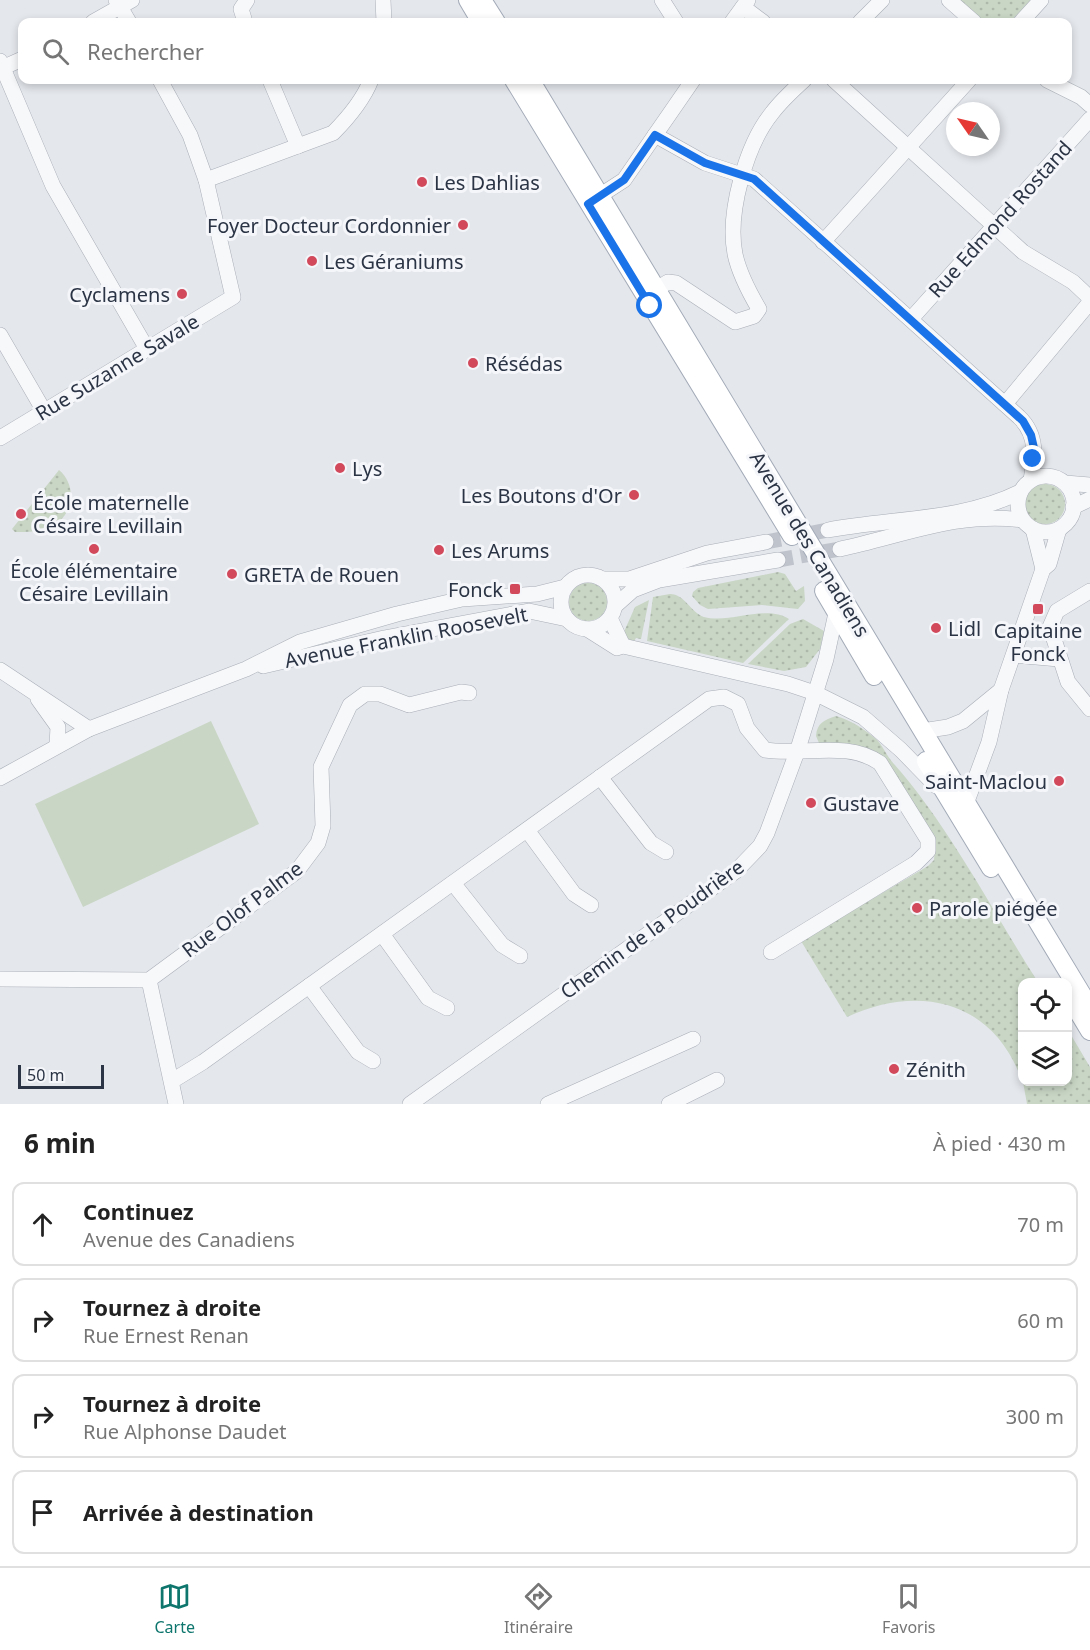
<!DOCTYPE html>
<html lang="fr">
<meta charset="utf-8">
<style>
body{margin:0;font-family:"Noto Sans",sans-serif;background:#f2f2f2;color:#222}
.controls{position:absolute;right:18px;bottom:18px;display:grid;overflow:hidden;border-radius:12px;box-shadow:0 3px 9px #0003}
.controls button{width:54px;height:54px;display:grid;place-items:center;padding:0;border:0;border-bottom:2px solid #e0e0e0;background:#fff;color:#222;font:30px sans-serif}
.compass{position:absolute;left:946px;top:102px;width:54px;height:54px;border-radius:50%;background:#fff;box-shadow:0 3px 9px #0003;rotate:304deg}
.scale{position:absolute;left:18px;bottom:15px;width:86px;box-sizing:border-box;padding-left:6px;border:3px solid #2b3445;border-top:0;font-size:16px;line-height:21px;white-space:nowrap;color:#2b3445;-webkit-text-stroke:4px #f4f6f9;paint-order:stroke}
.stop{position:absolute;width:18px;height:18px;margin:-14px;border:4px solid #1a73e8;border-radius:50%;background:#fff}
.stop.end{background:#1a73e8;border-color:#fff;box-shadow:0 2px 6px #0008}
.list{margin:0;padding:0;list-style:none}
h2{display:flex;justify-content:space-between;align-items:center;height:78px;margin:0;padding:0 24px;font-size:26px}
h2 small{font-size:20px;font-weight:400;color:#767676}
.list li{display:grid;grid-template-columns:39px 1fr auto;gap:18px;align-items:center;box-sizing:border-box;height:84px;margin:0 12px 12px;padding:0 12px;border:2px solid #e0e0e0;border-radius:12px}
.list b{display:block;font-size:22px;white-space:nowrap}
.list p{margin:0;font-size:20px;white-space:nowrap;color:#767676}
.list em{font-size:20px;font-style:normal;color:#767676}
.icon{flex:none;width:33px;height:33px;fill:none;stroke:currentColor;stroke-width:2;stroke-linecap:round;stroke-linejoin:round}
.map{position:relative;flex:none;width:1090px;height:1104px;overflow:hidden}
.search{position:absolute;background:#fff;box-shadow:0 3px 9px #0003;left:18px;right:18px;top:18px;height:66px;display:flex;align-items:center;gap:15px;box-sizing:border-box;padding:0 21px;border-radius:12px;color:#767676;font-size:22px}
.sheet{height:462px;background:#fff}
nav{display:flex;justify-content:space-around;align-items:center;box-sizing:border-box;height:84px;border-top:2px solid #e0e0e0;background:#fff;font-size:16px;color:#767676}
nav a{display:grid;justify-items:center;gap:3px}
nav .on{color:#0f766e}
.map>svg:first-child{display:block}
.grass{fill:url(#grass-dots)}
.garden{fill:#c9d6c5}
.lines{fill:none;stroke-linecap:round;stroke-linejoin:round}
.minor-tunnel{stroke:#bfc3cb;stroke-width:15;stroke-dasharray:15 8;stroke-linecap:butt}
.minor-casing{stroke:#a9aeb7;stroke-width:16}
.major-casing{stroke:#a3abb8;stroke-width:20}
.minor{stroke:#f7f8fa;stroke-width:15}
.major{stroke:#fff;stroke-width:18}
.route{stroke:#1a73e8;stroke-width:8}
.poi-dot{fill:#d1495b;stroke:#f4f6f9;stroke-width:2}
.labels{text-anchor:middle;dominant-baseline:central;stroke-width:6;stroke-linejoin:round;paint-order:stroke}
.poi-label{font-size:20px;fill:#2b3445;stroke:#f4f6f9;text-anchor:start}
.street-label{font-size:20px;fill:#2b3445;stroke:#f4f6f9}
</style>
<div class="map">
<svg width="1090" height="1104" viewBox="0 0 1090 1104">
<defs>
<pattern id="grass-dots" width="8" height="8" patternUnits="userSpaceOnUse" patternTransform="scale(1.5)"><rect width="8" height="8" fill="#c9d6c5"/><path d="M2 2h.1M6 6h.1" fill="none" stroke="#adb8ab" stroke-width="1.8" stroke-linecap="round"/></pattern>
</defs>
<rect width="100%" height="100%" fill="#e4e7ec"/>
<g class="grass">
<polygon points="960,0 1031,0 1010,22 985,22"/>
<path d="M59,470C77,485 74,514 53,526C42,532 27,532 15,532L12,529Z"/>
<circle cx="1045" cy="504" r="20"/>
<polygon points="778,572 785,574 796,591 804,586 805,601 798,609 762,605 708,609 700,605 692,596 693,592 698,588"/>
<circle cx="588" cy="602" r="19"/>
<path d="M670,594C685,594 690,612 704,617C730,624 766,604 789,619L743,663L647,641L653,597Z"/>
<polygon points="649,600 641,639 636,638 633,643 623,634 635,607"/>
<polygon points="803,619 824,631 820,649 806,667 784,671 748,664 790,624"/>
<path d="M836,716C851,720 864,729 876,739C882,744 887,757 894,764C949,826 993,912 1038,982H1022V1081C994,1001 920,983 847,1017L801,941L928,866L934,860L935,846L884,760L819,743L816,736C817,723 824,720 836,716Z"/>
<polygon points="1068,1030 1090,1067 1090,1104 1027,1104 1023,1082 1068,1082"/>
</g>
<polygon class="garden" points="211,721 259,824 83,907 35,804"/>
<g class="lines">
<g class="minor-tunnel">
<polyline points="766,542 828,530"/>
<polyline points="778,560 840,549"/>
</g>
<g class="minor-casing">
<g id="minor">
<polyline points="116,0 129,22"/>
<polyline points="383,0 384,22"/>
<polyline points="662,0 676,22"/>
<polyline points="949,0 974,22"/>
<polyline points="743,7 763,22"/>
<polyline points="93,22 132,0"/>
<polyline points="245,22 241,9 247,0"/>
<polyline points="732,22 748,0"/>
<polyline points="860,22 882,0"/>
<polyline points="1021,22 1041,0"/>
<polyline points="0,61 53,186 147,349"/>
<polyline points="0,69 22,59"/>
<polyline points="270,80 298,146"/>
<polyline points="834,80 1023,252 1073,282 1090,298"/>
<polyline points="1047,80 1081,97 1090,105"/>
<path d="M655,135L705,163L754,179L1019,417C1038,435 1035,458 1031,480"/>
<path d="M206,180L333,133C349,117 363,100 371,80"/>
<polyline points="590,202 624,180 693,80"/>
<polyline points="823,242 969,80"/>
<path d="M658,288L668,282L676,283L735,322L754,316L759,309C749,292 739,273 735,254C727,213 746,145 772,113C781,101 793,90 804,80"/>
<polyline points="911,319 1090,119"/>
<polyline points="0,335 44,411"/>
<polyline points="1005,404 1090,302"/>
<polyline points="0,438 233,297 206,180 190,135 160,80"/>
<circle cx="1046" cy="504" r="28"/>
<polyline points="1065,483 1090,485"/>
<polyline points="1073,507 1090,499"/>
<polyline points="1033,529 1043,569"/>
<path d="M828,530C891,518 962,521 1020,492"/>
<path d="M840,549C902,536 959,511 1022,520"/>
<circle cx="588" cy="602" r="27"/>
<polyline points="603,579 629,579 707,553 766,542"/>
<polyline points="1090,591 1057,611 1050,627 1068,682 1090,709"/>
<polyline points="615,606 633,590 659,580 778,560"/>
<polyline points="610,618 623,646"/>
<polyline points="587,629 617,648 623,646 788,684 815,693 863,717 901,750 936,786"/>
<polyline points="1014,655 1059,659"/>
<polyline points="263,666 384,638 529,611 567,619"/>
<polyline points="0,670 89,729"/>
<polyline points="38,699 58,727 57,745"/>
<polyline points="922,731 948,727 963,721 1001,690"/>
<polyline points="600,777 651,843 666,852"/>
<polyline points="0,778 89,729 246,669 300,642 397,614 462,599 537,594 565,587"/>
<polyline points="966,804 989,742 1001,690 1043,569 1049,564 1059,529"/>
<polyline points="527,830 574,894 591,905"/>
<polyline points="453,883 502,945 520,956"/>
<polyline points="382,934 428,998 447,1008"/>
<polyline points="0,979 149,980 297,871 318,843 323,826 321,767 350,705 365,694 380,694 409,705 461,692 469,693"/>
<polyline points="149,980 176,1104"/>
<polyline points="309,986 358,1052 373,1061"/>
<path d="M172,1081L203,1062L709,699L724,697L738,704L747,728L765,750C803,756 847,740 880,763L928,840V851L916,863L771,952"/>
<polyline points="410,1104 736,871 760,846 767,833 797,752 826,659 836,613"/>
<polyline points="548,1104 693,1039"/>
<polyline points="669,1104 717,1080"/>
</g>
</g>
<g class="major-casing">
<g id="major">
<polyline points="468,0 481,22"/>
<polyline points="482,0 496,22"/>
<polyline points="514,80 792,536"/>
<polyline points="530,80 1090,1008"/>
<polyline points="824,591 874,676"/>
<polyline points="926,761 991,868"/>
<polyline points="1070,998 1090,1031"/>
</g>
</g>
<use href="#minor" class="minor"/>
<use href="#major" class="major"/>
</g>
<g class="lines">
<polyline class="route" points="650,306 588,204 624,180 655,135 705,163 754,179 1023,421 1031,435 1036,457 1033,459"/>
</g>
<g class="poi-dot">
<circle cx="422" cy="182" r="6"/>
<circle cx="463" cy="225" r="6"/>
<circle cx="312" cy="261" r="6"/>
<circle cx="182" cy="294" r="6"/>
<circle cx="473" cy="363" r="6"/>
<circle cx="340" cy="468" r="6"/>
<circle cx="634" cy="495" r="6"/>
<circle cx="21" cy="514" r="6"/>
<circle cx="94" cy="549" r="6"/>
<circle cx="439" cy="550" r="6"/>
<circle cx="232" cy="574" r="6"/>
<rect x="509" y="583" width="12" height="12" rx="3"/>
<rect x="1032" y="603" width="12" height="12" rx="3"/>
<circle cx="936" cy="628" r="6"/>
<circle cx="1059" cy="781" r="6"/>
<circle cx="811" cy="803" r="6"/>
<circle cx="917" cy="908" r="6"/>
<circle cx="894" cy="1069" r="6"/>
</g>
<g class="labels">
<g class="poi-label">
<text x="434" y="182">Les Dahlias</text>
<text x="451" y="225" text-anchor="end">Foyer Docteur Cordonnier</text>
<text x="324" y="261">Les Géraniums</text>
<text x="170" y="294" text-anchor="end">Cyclamens</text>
<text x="485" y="363">Résédas</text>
<text x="352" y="468">Lys</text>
<text x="622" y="495" text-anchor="end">Les Boutons d'Or</text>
<text x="33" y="502">École maternelle<tspan x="33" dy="23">Césaire Levillain</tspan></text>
<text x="451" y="550">Les Arums</text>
<text x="94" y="570" text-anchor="middle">École élémentaire<tspan x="94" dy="23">Césaire Levillain</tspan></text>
<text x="244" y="574">GRETA de Rouen</text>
<text x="503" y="589" text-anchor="end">Fonck</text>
<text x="948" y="628">Lidl</text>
<text x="1038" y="630" text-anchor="middle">Capitaine<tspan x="1038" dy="23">Fonck</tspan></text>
<text x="1047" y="781" text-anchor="end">Saint-Maclou</text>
<text x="823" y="803">Gustave</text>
<text x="929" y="908">Parole piégée</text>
<text x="906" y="1069">Zénith</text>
</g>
<g class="street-label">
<text transform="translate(1000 219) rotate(-48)">Rue Edmond Rostand</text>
<text transform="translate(117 367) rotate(-31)">Rue Suzanne Savale</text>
<text transform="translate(810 544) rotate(59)">Avenue des Canadiens</text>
<text transform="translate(406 637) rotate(-11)">Avenue Franklin Roosevelt</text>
<text transform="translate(242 909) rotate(-37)">Rue Olof Palme</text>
<text transform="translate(652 929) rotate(-36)">Chemin de la Poudrière</text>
</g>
</g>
</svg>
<div class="controls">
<button><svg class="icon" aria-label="locate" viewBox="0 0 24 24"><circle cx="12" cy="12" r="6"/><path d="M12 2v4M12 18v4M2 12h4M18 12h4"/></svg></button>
<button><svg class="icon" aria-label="layers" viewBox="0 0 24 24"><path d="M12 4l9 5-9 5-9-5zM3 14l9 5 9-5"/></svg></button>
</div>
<svg class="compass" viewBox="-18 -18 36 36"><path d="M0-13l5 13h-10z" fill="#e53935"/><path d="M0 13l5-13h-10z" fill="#767676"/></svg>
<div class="scale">50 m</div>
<div class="stop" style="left:650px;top:306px"></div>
<div class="stop end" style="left:1033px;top:459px"></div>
<div class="search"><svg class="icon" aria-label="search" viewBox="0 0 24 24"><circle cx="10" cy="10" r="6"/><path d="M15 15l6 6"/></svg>Rechercher</div>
</div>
<section class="sheet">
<h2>6 min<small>À pied · 430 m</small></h2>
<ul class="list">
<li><svg class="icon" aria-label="ahead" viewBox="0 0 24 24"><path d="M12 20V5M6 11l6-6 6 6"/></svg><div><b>Continuez</b><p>Avenue des Canadiens</p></div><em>70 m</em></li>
<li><svg class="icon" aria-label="right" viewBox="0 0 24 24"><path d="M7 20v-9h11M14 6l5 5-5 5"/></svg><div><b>Tournez à droite</b><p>Rue Ernest Renan</p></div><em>60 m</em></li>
<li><svg class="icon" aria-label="right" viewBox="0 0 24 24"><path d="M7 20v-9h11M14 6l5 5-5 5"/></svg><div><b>Tournez à droite</b><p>Rue Alphonse Daudet</p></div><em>300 m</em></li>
<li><svg class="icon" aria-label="arrive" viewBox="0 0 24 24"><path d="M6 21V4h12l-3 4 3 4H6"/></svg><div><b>Arrivée à destination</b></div></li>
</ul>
</section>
<nav>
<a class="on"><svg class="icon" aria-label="map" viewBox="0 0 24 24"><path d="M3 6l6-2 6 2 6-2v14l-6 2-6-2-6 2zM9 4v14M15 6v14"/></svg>Carte</a>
<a><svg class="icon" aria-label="directions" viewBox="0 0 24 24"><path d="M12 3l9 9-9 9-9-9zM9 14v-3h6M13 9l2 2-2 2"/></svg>Itinéraire</a>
<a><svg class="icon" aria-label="saved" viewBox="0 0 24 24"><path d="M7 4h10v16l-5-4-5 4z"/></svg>Favoris</a>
</nav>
